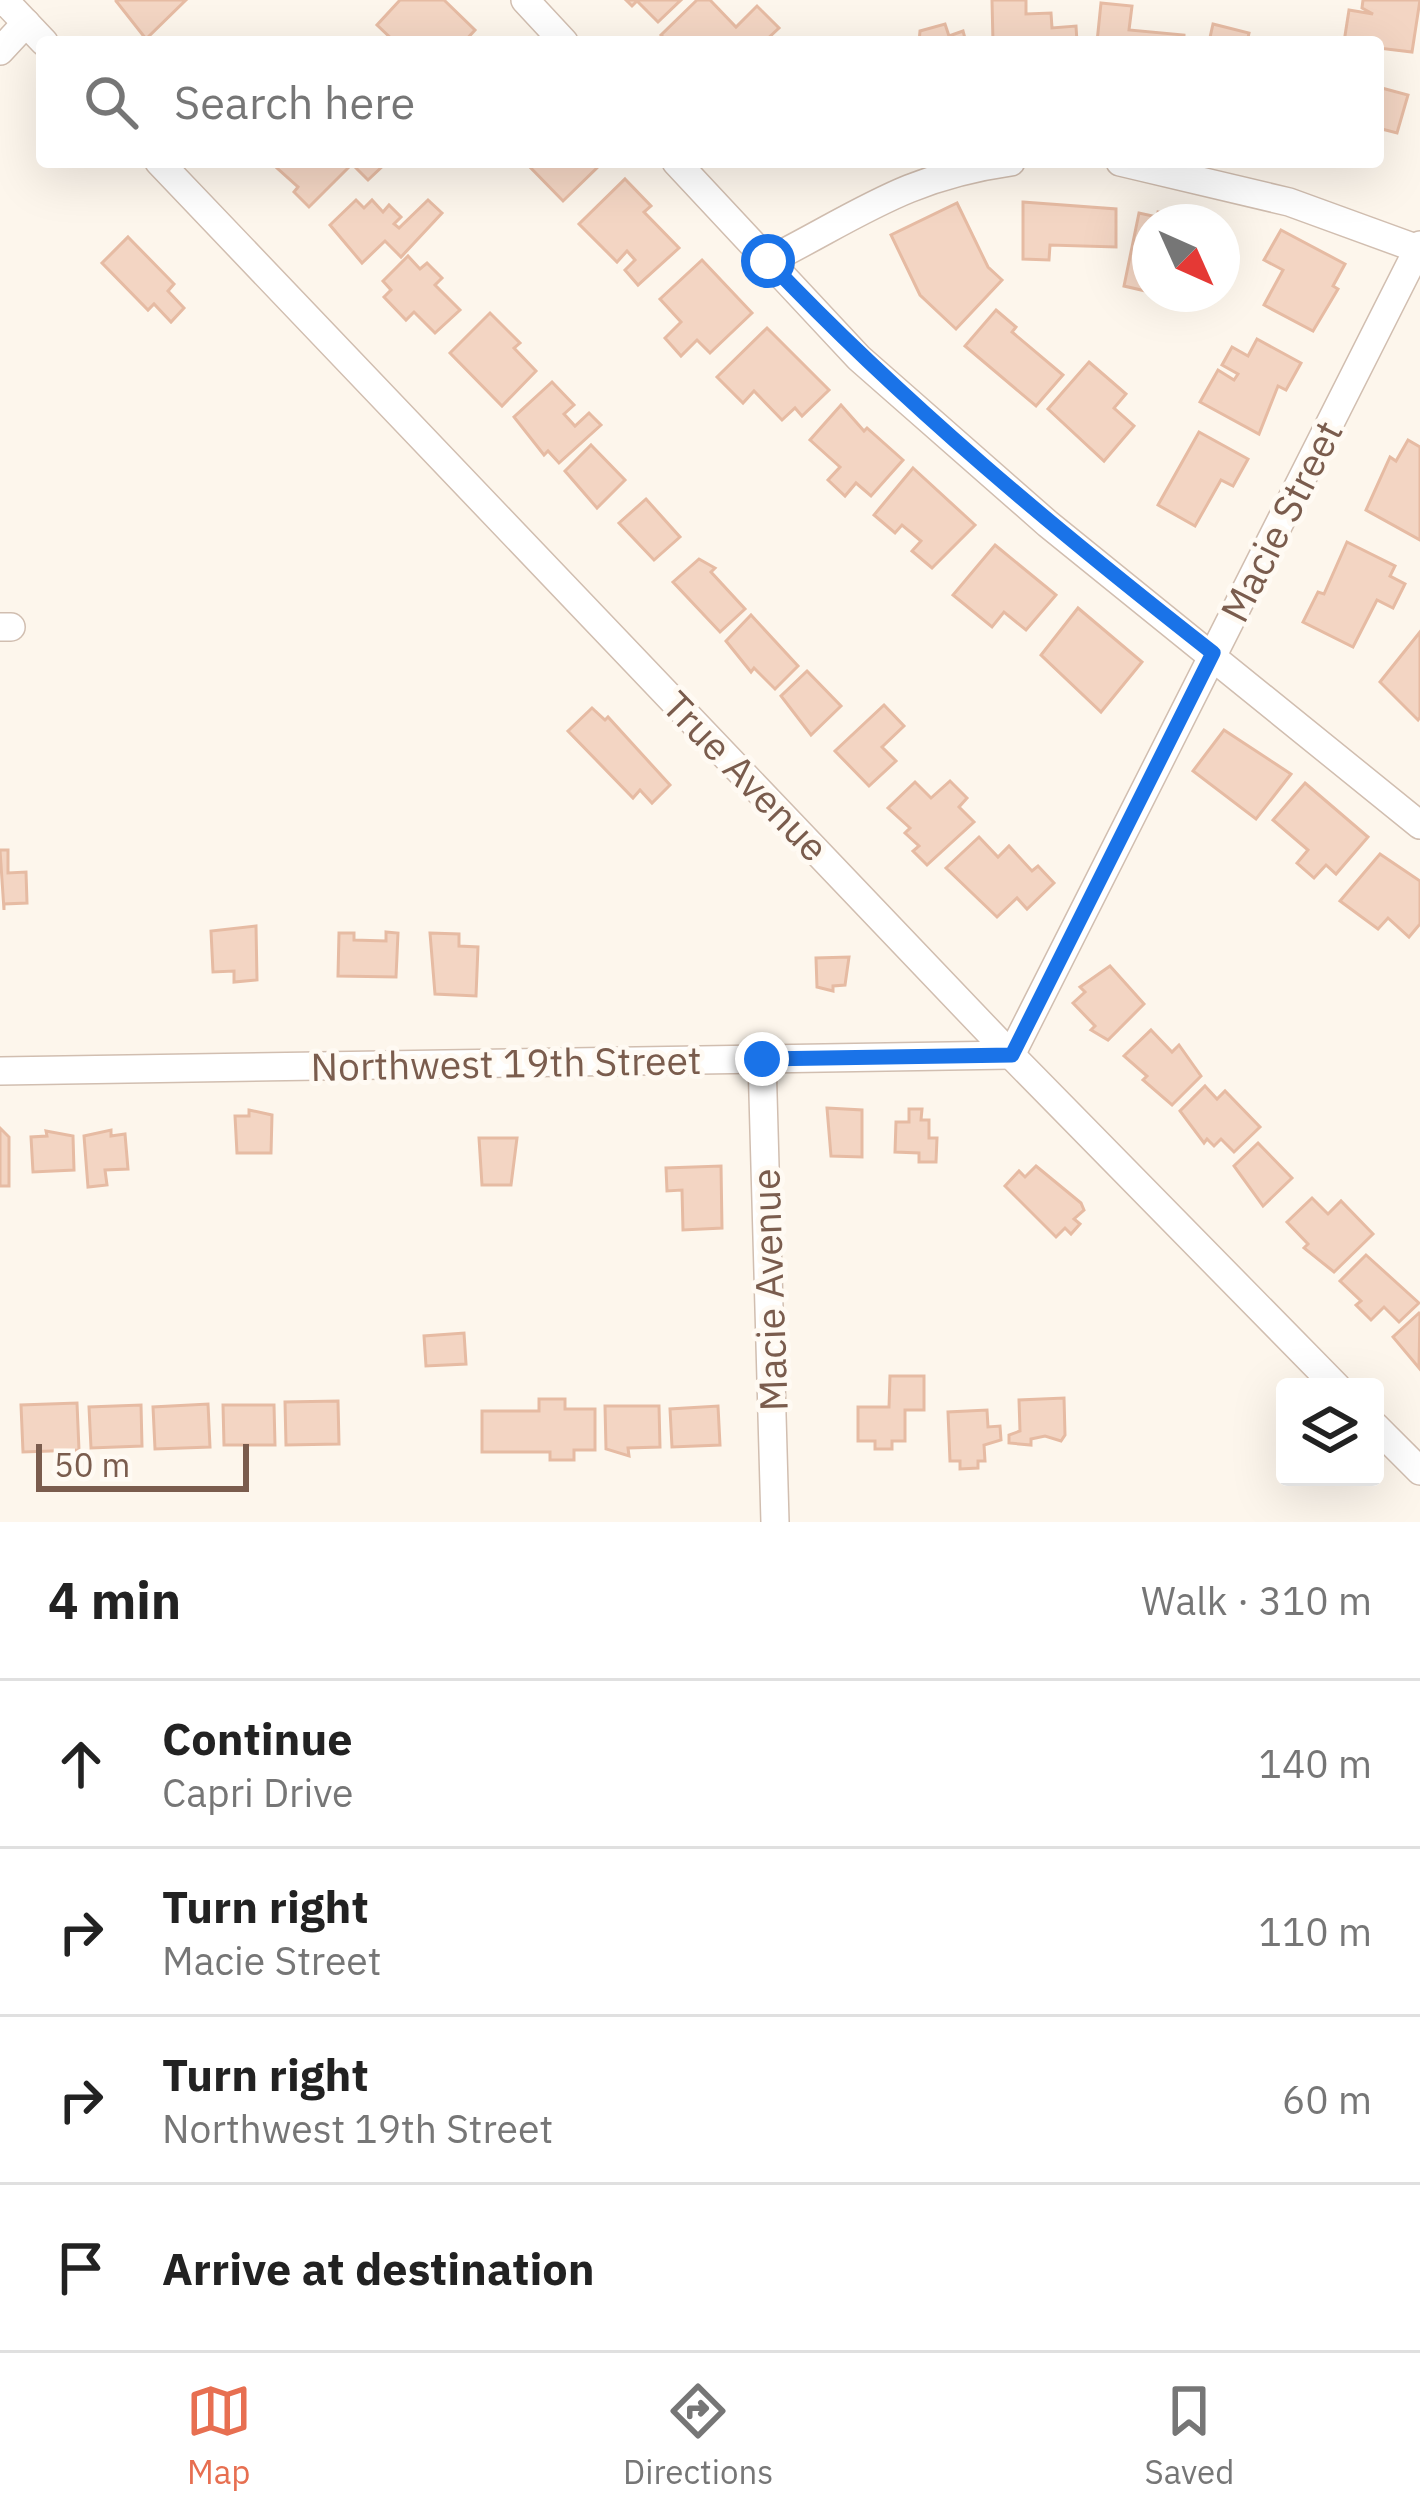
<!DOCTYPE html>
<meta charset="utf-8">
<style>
body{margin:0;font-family:"IBM Plex Sans",sans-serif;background:#f2f2f2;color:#222}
.controls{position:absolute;right:36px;bottom:36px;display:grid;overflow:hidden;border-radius:12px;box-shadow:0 12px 48px #0002}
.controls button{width:108px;height:108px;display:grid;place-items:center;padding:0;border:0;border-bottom:3px solid #e0e0e0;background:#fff;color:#222;font:60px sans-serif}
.compass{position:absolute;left:1132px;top:204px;width:108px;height:108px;border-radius:50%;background:#fff;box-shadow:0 12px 48px #0002;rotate:135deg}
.scale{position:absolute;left:36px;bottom:30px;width:213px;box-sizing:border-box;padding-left:12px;border:6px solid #7a5c4d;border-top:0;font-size:33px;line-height:42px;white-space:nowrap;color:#7a5c4d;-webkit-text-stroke:9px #fffaf3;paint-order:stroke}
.stop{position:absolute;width:36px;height:36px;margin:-27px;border:9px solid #1a73e8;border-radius:50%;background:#fff}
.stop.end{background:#1a73e8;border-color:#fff;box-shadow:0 3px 12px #0008}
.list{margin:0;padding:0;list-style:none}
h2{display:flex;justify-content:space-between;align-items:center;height:156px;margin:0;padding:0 48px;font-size:51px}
h2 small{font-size:39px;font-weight:400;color:#767676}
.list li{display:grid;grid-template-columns:78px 1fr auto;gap:36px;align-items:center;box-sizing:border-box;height:168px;padding:0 48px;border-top:3px solid #e0e0e0}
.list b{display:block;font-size:45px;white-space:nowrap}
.list p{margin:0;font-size:39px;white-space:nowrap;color:#767676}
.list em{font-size:39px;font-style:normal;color:#767676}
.icon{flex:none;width:66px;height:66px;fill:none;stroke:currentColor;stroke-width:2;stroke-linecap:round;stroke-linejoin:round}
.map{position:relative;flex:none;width:1420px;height:1522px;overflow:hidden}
.search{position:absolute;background:#fff;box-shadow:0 12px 48px #0002;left:36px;right:36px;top:36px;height:132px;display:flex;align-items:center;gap:30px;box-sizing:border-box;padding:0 42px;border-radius:12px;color:#767676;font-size:45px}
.sheet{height:828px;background:#fff}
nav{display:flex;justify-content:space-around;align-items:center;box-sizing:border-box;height:168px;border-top:3px solid #e0e0e0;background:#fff;font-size:33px;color:#767676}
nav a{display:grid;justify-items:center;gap:6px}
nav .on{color:#e76f51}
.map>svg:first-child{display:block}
.building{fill:#f3d5c3;stroke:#e6bba3;stroke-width:3}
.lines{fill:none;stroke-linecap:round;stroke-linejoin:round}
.street-casing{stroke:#d1beb0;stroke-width:30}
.street{stroke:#fff;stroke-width:27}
.route{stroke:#1a73e8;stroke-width:15}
.labels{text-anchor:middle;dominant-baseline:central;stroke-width:10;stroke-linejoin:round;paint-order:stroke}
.street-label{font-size:39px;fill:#7a5c4d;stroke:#fffaf3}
</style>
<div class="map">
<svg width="1420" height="1522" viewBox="0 0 1420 1522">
<rect width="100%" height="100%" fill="#fdf6ec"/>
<g class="building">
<polygon points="186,0 146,39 116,1 116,0"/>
<polygon points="400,0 444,0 475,30 464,42 395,42 377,25"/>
<polygon points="626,0 681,0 658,22 637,1 632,6"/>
<polygon points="697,0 710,0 736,27 757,6 779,28 764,42 668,42 661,35"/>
<polygon points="992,0 1026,0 1026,14 1051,13 1052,28 1076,26 1077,42 993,42"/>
<polygon points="1363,0 1420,0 1412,52 1378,48 1378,42 1344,42 1349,10 1373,14 1362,8"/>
<polygon points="1101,3 1132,6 1129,30 1184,35 1184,42 1097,42"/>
<polygon points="945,24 949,36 963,31 966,42 919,42 920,31"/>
<polygon points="1213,24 1249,33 1247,42 1209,42"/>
<polygon points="1378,87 1408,95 1397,133 1378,128"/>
<polygon points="284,162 387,162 368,180 352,164 309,207 294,192 298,187 277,168"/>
<polygon points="525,162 603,162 563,201"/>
<polygon points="625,179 651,206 644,212 679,248 638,285 625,270 635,260 627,251 617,262 579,224"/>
<polygon points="356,200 364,208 372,200 383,212 389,205 401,217 394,224 399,228 428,200 442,213 401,257 385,241 362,263 330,225"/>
<polygon points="1023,202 1116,209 1116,247 1050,245 1049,260 1023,259"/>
<polygon points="957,203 988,267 1002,280 956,329 920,295 891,235"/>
<polygon points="1158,212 1197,222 1150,222 1150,292 1124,286 1139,213 1157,217"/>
<polygon points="1281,230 1345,264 1333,286 1338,289 1313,331 1264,305 1283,270 1264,260"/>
<polygon points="128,237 174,284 168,291 184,308 171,322 154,304 148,310 102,263"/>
<polygon points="408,256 420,269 427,263 442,278 435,285 460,310 435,333 414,312 406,320 384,297 391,290 383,281"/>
<polygon points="702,260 752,313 710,353 697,340 681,356 665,338 681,322 660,299"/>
<polygon points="996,310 1016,327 1012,332 1063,375 1036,406 965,346"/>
<polygon points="490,313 520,343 514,348 536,371 502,406 450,353"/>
<polygon points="767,328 829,390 802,416 795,408 782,420 754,391 743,403 717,377"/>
<polygon points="1257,339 1301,363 1286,390 1278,386 1259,434 1200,402 1218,370 1234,380 1238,374 1222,365 1232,347 1248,356"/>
<polygon points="1089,362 1126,394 1114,408 1134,426 1104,461 1048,409"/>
<polygon points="552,382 574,405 564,414 575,426 589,413 601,425 559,463 548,451 544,455 514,417"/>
<polygon points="841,405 864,431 867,428 903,460 871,496 856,483 845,496 828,480 840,467 810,440"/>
<polygon points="1199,432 1248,459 1233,486 1221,480 1195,526 1158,505"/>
<polygon points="1408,440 1420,447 1420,540 1366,510 1390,457 1396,461"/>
<polygon points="591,445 625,480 597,508 565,471"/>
<polygon points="913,468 975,525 932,568 912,551 921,541 902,525 895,533 874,515"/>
<polygon points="646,499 680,537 654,560 619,523"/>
<polygon points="1347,542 1395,566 1390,576 1405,584 1393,608 1377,600 1353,647 1303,622 1318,592 1324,594"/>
<polygon points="995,545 1056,595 1026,630 1004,612 992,627 953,595"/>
<polygon points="699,559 715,568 711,572 745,609 720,632 673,582"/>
<polygon points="1078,608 1142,662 1101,712 1041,655"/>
<polygon points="751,615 798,666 775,689 754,668 751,672 726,641"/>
<polygon points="1420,632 1420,717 1418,720 1380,682"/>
<polygon points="807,671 841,706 811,735 781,696"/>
<polygon points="884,705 904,726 882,747 896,761 869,786 835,751"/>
<polygon points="592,708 605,720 608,717 670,785 652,803 640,790 633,798 568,731"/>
<polygon points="1224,730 1291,774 1256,819 1193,771"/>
<polygon points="950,781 967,798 959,807 974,822 927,865 913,851 919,846 905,833 910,828 888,808 915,782 931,798"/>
<polygon points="1305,783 1368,837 1336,874 1326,865 1314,878 1297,863 1308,850 1273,820"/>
<polygon points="979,837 998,857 1009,846 1032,871 1038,866 1054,883 1027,909 1017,898 997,917 946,868"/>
<polygon points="0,850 8,850 8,873 26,872 27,903 4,904 4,910"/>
<polygon points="1380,854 1420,881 1420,924 1409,937 1388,918 1378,929 1340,901"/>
<polygon points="256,926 257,980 234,982 234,971 213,972 211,931"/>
<polygon points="386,932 398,933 396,977 338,976 339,933 354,933 354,940 386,941"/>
<polygon points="430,933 459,934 459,946 478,947 476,996 435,994"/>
<polygon points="849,957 845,985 833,986 833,991 817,987 816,958"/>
<polygon points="1110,966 1144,1004 1108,1040 1091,1030 1095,1026 1073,1003 1085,992 1080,987"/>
<polygon points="1151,1030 1172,1052 1179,1045 1201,1076 1172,1105 1143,1080 1147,1076 1124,1056"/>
<polygon points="1205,1086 1217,1099 1225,1091 1260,1127 1234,1152 1221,1139 1214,1146 1207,1139 1204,1143 1180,1111"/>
<polygon points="827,1108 862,1110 862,1157 831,1156"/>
<polygon points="909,1109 922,1109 921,1120 929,1120 929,1138 937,1138 936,1162 919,1162 919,1153 895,1152 896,1122 909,1122"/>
<polygon points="249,1110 272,1115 271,1153 237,1153 235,1116 249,1116"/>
<polygon points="0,1128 9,1137 9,1186 0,1186"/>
<polygon points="111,1130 111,1136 125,1134 128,1169 105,1170 107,1185 88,1187 84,1136"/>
<polygon points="46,1131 73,1136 74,1170 33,1172 31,1137 47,1136"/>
<polygon points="479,1138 517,1138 511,1185 482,1185"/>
<polygon points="1258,1143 1292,1178 1263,1206 1234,1166"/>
<polygon points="721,1166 722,1228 683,1230 682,1190 667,1191 666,1168"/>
<polygon points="1036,1166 1081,1203 1084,1210 1074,1219 1080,1224 1071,1234 1065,1228 1056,1237 1005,1186 1019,1171 1025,1177"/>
<polygon points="1312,1198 1328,1214 1341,1201 1373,1234 1334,1272 1304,1248 1308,1244 1287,1222"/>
<polygon points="1366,1255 1419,1303 1399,1322 1384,1307 1371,1320 1356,1305 1361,1301 1340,1281"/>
<polygon points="1419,1313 1420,1314 1419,1368 1393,1337"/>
<polygon points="464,1333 466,1364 426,1366 424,1336"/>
<polygon points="890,1376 924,1376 924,1410 905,1410 905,1441 892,1441 892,1449 875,1449 875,1441 858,1441 858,1407 889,1407"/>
<polygon points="1064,1398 1065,1435 1061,1441 1045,1436 1031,1439 1031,1445 1009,1443 1009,1435 1020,1431 1019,1400"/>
<polygon points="539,1399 565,1399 565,1409 595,1409 595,1450 574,1450 574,1460 550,1460 550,1452 482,1452 482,1411 539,1411"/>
<polygon points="338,1401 339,1444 286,1445 285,1402"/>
<polygon points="77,1403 79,1450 23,1452 21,1405"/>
<polygon points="208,1404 210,1447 155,1449 153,1407"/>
<polygon points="141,1405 142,1446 91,1448 89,1407"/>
<polygon points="223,1405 274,1405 275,1445 224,1445"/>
<polygon points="605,1406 659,1406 660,1447 628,1448 629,1456 606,1449"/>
<polygon points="718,1406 720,1445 672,1447 670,1409"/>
<polygon points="987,1410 988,1427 1000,1426 1001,1440 984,1445 985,1461 978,1461 978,1468 960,1469 960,1461 950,1461 948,1412"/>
</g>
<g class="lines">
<g class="street-casing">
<g id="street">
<polyline points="4,0 44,42"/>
<polyline points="525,0 564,42"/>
<polyline points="0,51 26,23"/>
<polyline points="159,162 1011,1055 1337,1387"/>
<polyline points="676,162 859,358 1048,524 1420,825"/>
<polyline points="1120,162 1289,202 1418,249"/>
<path d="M768,261C859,215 905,177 1011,162"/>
<polyline points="0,627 11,627"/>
<polyline points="762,1059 775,1522"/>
<polyline points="0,1071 1011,1055 1420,245"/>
<polyline points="1375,1426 1420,1471"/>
</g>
</g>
<use href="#street" class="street"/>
</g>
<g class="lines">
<path class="route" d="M762,1059L1012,1055L1213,653C1056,530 905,405 768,261"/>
</g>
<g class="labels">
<g class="street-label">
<text transform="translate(1281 521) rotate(-63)">Macie Street</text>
<text transform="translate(746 776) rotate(46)">True Avenue</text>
<text transform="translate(506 1063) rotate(-1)">Northwest 19th Street</text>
<text transform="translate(769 1290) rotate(-92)">Macie Avenue</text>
</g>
</g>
</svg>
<div class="controls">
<button><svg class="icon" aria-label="layers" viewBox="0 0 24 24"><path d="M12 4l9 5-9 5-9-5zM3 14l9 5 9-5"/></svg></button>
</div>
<svg class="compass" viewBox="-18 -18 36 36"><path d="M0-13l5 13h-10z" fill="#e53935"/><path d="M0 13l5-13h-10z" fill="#767676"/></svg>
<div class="scale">50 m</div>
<div class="stop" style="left:768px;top:261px"></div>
<div class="stop end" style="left:762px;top:1059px"></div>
<div class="search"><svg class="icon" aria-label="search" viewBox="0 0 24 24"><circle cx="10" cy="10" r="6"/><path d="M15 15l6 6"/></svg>Search here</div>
</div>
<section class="sheet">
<h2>4 min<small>Walk · 310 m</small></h2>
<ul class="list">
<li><svg class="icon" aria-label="ahead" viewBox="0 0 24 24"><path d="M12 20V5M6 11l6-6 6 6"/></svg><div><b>Continue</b><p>Capri Drive</p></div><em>140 m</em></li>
<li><svg class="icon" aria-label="right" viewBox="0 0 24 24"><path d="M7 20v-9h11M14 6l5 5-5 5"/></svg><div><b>Turn right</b><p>Macie Street</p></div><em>110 m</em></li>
<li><svg class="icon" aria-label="right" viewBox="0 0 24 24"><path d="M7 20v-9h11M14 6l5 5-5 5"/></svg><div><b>Turn right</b><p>Northwest 19th Street</p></div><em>60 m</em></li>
<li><svg class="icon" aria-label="arrive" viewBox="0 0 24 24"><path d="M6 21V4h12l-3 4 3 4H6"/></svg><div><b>Arrive at destination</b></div></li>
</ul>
</section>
<nav>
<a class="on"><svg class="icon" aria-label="map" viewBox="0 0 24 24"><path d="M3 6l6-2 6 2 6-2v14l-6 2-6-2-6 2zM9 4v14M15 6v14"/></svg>Map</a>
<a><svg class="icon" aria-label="directions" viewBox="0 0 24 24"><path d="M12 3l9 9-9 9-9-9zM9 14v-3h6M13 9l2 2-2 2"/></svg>Directions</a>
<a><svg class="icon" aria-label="saved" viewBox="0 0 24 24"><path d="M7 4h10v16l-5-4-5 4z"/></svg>Saved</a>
</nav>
